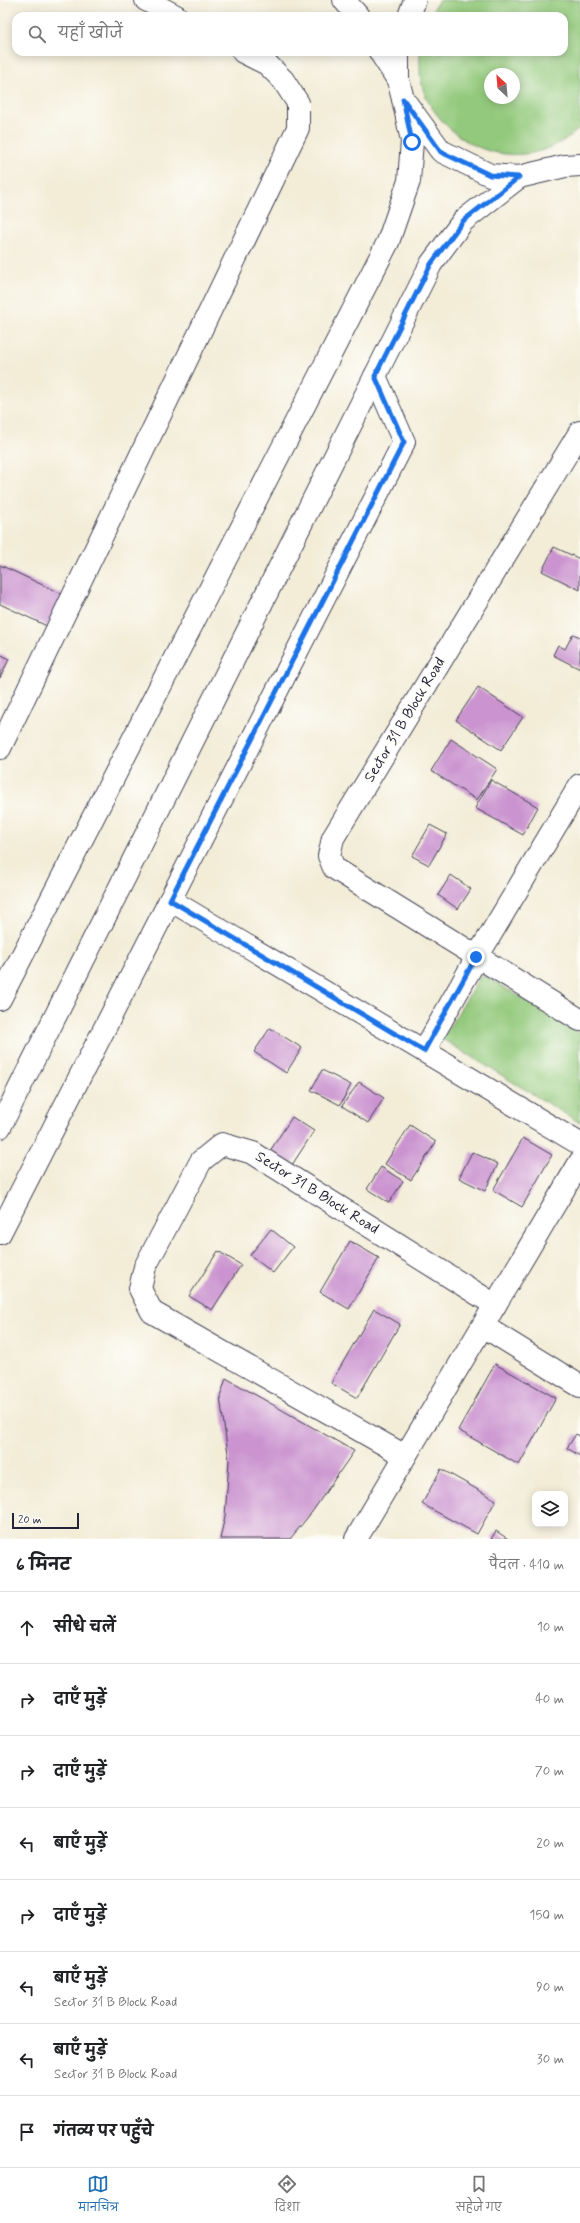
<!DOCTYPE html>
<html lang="hi">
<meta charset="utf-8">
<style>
body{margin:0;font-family:Mynerve,"Playpen Sans Deva",sans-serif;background:#f2f2f2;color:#202124}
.controls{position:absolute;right:12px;bottom:12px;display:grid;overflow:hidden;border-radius:8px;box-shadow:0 2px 10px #0003}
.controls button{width:36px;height:36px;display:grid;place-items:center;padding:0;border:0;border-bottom:1px solid #e0e0e0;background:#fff;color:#202124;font:20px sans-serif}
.compass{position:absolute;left:484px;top:68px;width:36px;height:36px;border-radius:50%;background:#fff;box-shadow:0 2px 10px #0003;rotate:334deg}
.scale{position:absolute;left:12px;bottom:10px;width:67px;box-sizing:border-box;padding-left:4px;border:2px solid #22223b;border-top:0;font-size:11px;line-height:14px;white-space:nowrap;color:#22223b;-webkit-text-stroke:3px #fdfcf7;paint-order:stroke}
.stop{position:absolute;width:12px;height:12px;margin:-9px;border:3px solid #1a73e8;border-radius:50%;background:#fff}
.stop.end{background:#1a73e8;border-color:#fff;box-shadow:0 1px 4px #0008}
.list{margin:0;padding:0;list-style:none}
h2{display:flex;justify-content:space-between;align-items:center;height:52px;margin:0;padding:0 16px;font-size:17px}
h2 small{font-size:13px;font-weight:400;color:#757577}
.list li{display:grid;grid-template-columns:26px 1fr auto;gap:12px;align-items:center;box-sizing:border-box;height:72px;padding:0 16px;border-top:1px solid #e0e0e0}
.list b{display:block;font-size:15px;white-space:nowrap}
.list p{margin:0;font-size:13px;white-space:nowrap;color:#757577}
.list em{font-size:13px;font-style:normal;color:#757577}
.icon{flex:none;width:22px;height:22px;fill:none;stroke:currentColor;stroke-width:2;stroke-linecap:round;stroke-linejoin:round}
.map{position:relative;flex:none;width:580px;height:1539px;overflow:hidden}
.search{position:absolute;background:#fff;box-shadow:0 2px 10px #0003;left:12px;right:12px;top:12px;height:44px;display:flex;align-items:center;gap:10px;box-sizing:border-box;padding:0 14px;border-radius:12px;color:#757577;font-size:15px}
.sheet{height:628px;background:#fff}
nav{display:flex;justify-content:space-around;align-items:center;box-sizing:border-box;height:56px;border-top:1px solid #e0e0e0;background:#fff;font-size:11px;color:#757577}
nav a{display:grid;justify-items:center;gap:2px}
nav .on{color:#1f6fb2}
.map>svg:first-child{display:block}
.green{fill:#93c97b;stroke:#5a765b;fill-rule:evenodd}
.building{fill:#cb94d0}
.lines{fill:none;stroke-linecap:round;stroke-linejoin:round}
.minor-casing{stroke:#414053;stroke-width:24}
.minor{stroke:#fff;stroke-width:22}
.route{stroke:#1a73e8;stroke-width:5}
.labels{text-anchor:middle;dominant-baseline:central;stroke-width:4;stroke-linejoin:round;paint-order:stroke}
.street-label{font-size:15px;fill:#22223b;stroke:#fdfcf7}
</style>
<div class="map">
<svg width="580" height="1539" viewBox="0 0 580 1539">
<rect width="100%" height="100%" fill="#fdfcf7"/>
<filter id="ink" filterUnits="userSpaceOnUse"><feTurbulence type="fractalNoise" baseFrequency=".025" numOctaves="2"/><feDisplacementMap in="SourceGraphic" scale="8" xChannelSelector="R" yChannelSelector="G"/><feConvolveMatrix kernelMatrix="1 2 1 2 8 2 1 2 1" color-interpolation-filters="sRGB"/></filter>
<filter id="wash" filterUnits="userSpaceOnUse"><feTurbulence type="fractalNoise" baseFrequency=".012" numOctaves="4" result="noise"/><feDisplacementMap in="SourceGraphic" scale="16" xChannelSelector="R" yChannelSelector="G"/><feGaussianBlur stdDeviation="0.9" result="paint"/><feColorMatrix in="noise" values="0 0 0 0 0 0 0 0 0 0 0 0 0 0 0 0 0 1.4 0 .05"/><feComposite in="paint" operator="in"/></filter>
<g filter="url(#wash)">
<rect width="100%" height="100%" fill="#f3edd8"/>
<g class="green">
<path d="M441,0H580V128C540,165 483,163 445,124C435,113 425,100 422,85C419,75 420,62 420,52H564V16H431L436,4ZM490,74H514V98H490Z"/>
<polygon points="482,974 580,1033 580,1123 442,1039"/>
</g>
<g id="blocks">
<g class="building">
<polygon points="554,547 580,559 580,590 542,571"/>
<polygon points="0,565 64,595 49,627 0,604"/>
<polygon points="573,634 580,637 580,669 553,655 558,645 565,649"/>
<polygon points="0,654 9,659 0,678"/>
<polygon points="478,687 523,717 501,750 456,720"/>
<polygon points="451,739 497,769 477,800 431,771"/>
<polygon points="491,780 538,807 523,835 475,808"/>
<polygon points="430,825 447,834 429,865 412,856"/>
<polygon points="451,875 471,889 458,909 438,895"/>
<polygon points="270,1028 302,1048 286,1073 254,1052"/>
<polygon points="322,1070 351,1085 340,1105 311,1090"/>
<polygon points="359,1082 384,1098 368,1123 342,1106"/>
<polygon points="292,1117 314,1131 290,1168 268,1154"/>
<polygon points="410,1125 436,1142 411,1180 385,1164"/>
<polygon points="523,1138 552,1155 522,1207 493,1190"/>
<polygon points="472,1152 498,1164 485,1191 459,1178"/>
<polygon points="381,1167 403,1181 389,1203 367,1189"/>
<polygon points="271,1229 293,1247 273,1273 250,1255"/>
<polygon points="350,1241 379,1258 349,1309 320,1292"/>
<polygon points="218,1251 241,1265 212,1310 189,1296"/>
<polygon points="374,1309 400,1324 357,1398 331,1383"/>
<polygon points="495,1364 556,1398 519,1465 458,1430"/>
<polygon points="226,1378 354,1451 312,1512 290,1539 220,1539 225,1516 229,1461 220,1397"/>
<polygon points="576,1434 580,1436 580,1456 567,1448"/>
<polygon points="441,1469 496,1500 477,1534 422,1504"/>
<polygon points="496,1531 508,1539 491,1539"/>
</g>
</g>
</g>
<g filter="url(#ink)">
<use href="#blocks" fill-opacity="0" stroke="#414053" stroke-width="1"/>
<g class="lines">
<g class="minor-casing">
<g id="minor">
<polyline points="146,0 176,16"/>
<polyline points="344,0 358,16"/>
<polyline points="409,16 415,0"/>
<polyline points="380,52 398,80"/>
<polyline points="398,52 398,80 403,99 441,151 490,175 519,177 565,166 580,165"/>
<polyline points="580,432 333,838 329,856 334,868 580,1020"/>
<polyline points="0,748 298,128 298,103 283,80 267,64 243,52"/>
<polyline points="170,900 580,1144"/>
<polyline points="0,999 388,242 409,181 412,141 403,99"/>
<polyline points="424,1051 477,957 580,785"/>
<polyline points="0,1127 431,264 463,221 519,177"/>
<polyline points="0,1233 404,442 375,376"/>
<polyline points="483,1326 580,1386"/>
<polyline points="405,1456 152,1312 140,1289 145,1267 201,1161 222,1144 253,1153 495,1305"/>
<polyline points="356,1539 580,1162"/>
</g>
</g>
<use href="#minor" class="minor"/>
</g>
</g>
<g class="lines" filter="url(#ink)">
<polyline class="route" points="412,142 403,99 441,152 490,175 519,177 463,221 431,264 375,376 404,442 170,900 424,1051 476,957"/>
</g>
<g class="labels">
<g class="street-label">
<text transform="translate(405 720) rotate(-59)">Sector 31 B Block Road</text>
<text transform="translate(317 1193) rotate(32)">Sector 31 B Block Road</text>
</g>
</g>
</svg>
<div class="controls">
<button><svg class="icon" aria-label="layers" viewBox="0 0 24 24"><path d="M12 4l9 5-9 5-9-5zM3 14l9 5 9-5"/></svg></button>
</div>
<svg class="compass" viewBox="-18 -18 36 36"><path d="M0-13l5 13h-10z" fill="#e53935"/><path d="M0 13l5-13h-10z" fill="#757577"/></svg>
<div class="scale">20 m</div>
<div class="stop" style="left:412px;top:142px"></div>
<div class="stop end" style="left:476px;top:957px"></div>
<div class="search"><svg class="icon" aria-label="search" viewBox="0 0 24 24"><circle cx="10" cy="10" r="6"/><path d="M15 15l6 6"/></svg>यहाँ खोजें</div>
</div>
<section class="sheet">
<h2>6 मिनट<small>पैदल · 410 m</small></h2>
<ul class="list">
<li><svg class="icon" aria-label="ahead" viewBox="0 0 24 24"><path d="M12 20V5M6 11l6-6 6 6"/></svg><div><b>सीधे चलें</b></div><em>10 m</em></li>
<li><svg class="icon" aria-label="right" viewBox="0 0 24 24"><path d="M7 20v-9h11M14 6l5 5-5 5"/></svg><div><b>दाएँ मुड़ें</b></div><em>40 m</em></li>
<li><svg class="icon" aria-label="right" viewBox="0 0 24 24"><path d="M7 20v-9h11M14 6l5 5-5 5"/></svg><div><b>दाएँ मुड़ें</b></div><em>70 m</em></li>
<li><svg class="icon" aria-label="left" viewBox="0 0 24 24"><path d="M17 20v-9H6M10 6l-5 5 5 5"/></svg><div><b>बाएँ मुड़ें</b></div><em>20 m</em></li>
<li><svg class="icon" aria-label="right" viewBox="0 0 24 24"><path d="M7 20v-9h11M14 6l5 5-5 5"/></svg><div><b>दाएँ मुड़ें</b></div><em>150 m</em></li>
<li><svg class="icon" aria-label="left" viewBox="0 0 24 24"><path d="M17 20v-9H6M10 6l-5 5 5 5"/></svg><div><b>बाएँ मुड़ें</b><p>Sector 31 B Block Road</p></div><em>90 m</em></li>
<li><svg class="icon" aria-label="left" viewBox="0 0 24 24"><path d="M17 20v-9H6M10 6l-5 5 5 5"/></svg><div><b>बाएँ मुड़ें</b><p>Sector 31 B Block Road</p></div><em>30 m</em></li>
<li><svg class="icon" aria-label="arrive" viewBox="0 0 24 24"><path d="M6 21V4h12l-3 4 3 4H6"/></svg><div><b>गंतव्य पर पहुँचे</b></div></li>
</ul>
</section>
<nav>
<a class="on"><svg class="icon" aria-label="map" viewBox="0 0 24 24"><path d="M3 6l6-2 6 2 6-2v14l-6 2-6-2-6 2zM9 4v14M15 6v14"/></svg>मानचित्र</a>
<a><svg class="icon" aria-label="directions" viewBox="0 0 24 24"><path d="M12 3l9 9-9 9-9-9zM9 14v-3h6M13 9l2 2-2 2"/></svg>दिशा</a>
<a><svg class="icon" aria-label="saved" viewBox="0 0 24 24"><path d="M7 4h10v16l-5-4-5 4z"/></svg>सहेजे गए</a>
</nav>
